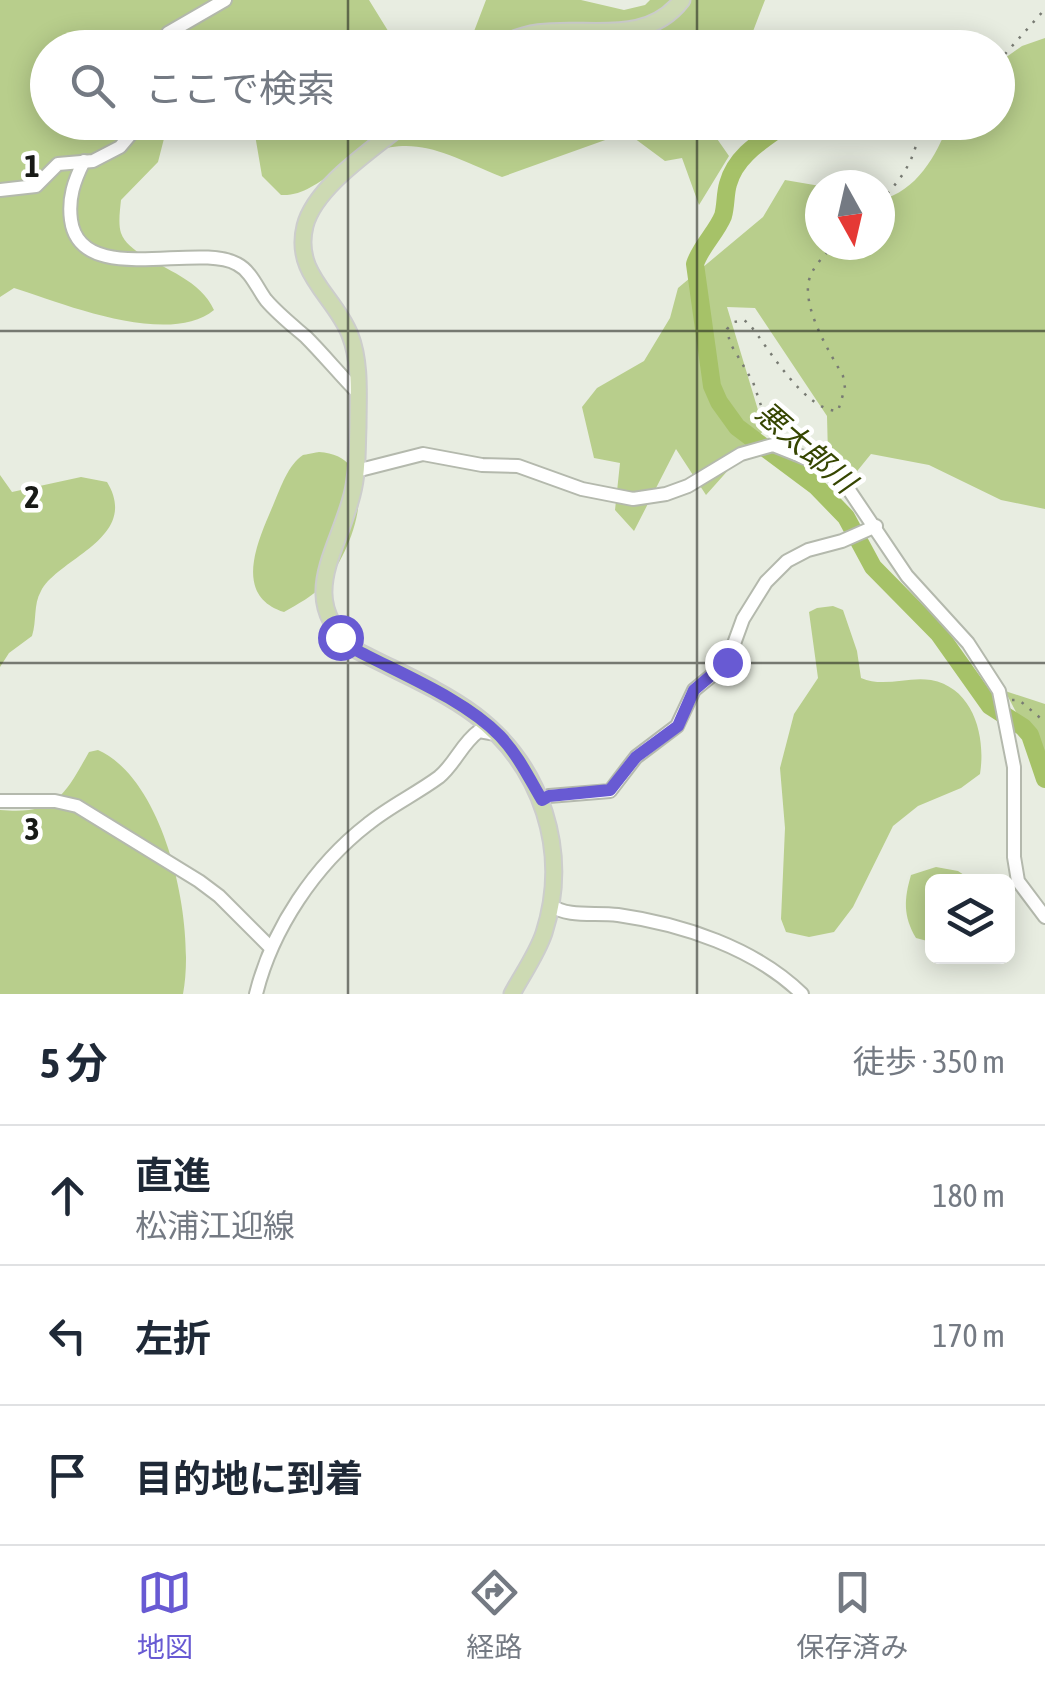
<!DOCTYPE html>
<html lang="ja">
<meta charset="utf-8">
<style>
body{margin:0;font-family:"Asap Condensed","Noto Sans JP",sans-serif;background:#f6f6f7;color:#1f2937}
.controls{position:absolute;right:30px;bottom:30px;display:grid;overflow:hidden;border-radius:15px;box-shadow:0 5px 25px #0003}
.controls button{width:90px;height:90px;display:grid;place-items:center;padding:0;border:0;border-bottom:2px solid #e0e1e3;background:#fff;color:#1f2937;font:50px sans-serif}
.compass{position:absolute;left:805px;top:170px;width:90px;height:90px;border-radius:50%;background:#fff;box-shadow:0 5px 25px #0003;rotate:172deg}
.stop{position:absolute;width:30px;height:30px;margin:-22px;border:8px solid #685ad3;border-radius:50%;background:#fff}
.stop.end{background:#685ad3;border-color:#fff;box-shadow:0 2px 10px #0008}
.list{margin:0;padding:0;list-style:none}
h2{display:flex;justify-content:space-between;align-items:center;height:130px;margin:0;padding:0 40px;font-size:42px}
h2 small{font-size:32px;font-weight:400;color:#747a83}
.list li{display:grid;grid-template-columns:65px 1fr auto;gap:30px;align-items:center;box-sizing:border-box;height:140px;padding:0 40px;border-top:2px solid #e0e1e3}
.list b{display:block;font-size:38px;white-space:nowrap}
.list p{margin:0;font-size:32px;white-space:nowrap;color:#747a83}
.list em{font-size:32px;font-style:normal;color:#747a83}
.icon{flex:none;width:55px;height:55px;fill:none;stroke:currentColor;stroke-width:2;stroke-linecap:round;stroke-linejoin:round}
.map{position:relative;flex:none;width:1045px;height:994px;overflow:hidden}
.search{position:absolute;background:#fff;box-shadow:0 5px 25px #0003;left:30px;right:30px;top:30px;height:110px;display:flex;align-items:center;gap:25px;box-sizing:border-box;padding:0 35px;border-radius:55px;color:#747a83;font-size:38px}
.sheet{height:550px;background:#fff}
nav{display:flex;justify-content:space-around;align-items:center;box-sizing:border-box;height:140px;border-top:2px solid #e0e1e3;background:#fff;font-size:28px;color:#747a83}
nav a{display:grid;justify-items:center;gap:5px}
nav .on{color:#685ad3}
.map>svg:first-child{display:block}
.green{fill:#b8ce8c}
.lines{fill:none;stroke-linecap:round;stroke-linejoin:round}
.river{stroke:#a6c268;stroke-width:18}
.minor-casing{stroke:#b4b9ad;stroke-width:16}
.major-casing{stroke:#cccdcc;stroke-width:19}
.path{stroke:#787b73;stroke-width:2.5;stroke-dasharray:2.5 8;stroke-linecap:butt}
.minor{stroke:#fff;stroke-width:12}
.major{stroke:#cddab3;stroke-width:15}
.route{stroke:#685ad3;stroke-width:12}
.grid{fill:none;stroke:#181a16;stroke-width:2.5;stroke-opacity:0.55}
.labels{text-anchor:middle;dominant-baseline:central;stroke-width:9;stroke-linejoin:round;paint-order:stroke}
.water-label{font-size:30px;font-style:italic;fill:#364601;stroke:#fff}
.grid-label{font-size:32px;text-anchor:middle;font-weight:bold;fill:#181a16;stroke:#fff;stroke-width:9;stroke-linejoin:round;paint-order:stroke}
</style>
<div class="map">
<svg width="1045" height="994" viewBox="0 0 1045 994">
<rect width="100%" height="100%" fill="#e8ede1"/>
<g class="green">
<path d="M0,0H369L398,47L215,48L205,44L200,48H48V122L168,123L158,162L121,200C120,210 118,224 121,233C132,263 196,269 214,310C169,347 64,304 14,288L0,297Z"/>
<polygon points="486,0 581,0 624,10 645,5 650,0 765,0 747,47 454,48 473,34"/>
<path d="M1045,38V509L1001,500L929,465L871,454L854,475L828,455L827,416L755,308L727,307L764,430L706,495L676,449L634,531L615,510L620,463L594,458L582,407L597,388L644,361L670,318L678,288L763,217L785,180L820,186V245H880V200C917,191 936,156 949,123L998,122V63L1022,46Z"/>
<path d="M253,123H706L729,156L699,205L682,158L665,161L634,138L608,139L502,177C434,149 405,127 336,171C317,183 303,196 281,195L262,176Z"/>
<path d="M319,452C388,456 353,553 323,585C313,596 298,604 284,612C231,595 259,539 274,503C281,487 288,465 303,455C305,455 317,452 319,452Z"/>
<path d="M0,475L12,492L81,477L107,482C141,538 58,558 41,591C33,605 37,621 32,636L9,653L0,667Z"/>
<path d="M833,606L843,610L857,651L861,678C884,688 908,676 931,680C974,688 986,737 980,774L961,788L918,806L893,826L853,907L834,932L809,937L786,932L781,919L785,828L780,768L794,714L818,678L809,612L817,608Z"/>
<polygon points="1005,691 1045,704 1045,767"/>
<path d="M98,750C167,781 196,926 183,994H0V810C56,815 64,796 89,752Z"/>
<path d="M936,867L958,871L973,881L932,882L931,942L916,938C903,916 904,899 911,875Z"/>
</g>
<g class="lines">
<path class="river" d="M788,122C765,139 736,154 728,184C725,194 726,206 723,216C716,233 701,246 695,264L712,386L719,402L737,427L816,486L846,517L873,567L939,634L990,706L1023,727L1030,735L1045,779"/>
<g class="minor-casing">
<g id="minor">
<polyline points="159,48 168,33 225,0"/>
<path d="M84,161C74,181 68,198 71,220C80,288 197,242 237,264C251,271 257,288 266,300C278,314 292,325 306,337C324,355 341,376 359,394"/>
<polyline points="0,190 36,186 58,164 93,161 120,147 141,122"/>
<polyline points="356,471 423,454 482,465 518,466 582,489 633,499 666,494 688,486 741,454 773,445 813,461 847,487 907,576 968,643 999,691 1014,767 1014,857 1018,881 1045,917"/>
<polyline points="542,800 549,796 610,791 636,757 677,726 694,690 727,663 743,619 766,582 787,561 808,550 842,541 876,526"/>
<polyline points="0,801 55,801 77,806 199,881 219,896 270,947"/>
<path d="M550,905C569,918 594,912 618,915C682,924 755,948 802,994"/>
<path d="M256,994C272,929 315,865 368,824C390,806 416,794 439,777C455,764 462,743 479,731L496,734"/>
</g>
</g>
<g class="major-casing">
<g id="major">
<path d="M498,48C553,8 636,60 682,0"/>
<path d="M406,122C375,148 315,186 305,226C293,274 335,296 350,335C361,363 358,397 358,427C357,449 358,473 352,495C337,554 296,599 354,649C393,670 439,688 475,715C542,766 570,851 544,933C537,954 522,975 512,994"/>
</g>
</g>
<g class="path">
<polyline points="998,62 1045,9"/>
<path d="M880,201C904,177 917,157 920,122"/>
<path d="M771,435L753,382L730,343L727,329L734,322L744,320L750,325C770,350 804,410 838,411L845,388L843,376C829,351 806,315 808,285C810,269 824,255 835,245"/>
<polyline points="1012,700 1019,700 1045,722"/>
</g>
<use href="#minor" class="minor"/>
<use href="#major" class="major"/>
</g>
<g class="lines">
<path class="route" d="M340,637L354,649C399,673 464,699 500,736C518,755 529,778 542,800L549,796L610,790L636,757L678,726L694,690L727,662"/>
</g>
<path class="grid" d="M348,0V48M697,0V48M348,122V994M697,122V994M0,331H1045M0,663H1045"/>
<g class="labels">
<g class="water-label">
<text transform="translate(806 447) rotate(41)">悪太郎川</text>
</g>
</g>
<g class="grid-label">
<text x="32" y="177">1</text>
<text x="32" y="508">2</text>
<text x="32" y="840">3</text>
</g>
</svg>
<div class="controls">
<button><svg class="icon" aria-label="layers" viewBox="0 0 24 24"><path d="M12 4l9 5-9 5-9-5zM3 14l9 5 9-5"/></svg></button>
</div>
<svg class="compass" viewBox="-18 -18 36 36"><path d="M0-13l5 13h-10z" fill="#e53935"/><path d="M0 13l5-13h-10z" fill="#747a83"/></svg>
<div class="stop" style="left:340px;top:637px"></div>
<div class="stop end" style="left:727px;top:662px"></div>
<div class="search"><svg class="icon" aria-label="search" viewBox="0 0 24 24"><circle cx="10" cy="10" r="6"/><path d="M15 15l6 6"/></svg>ここで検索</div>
</div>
<section class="sheet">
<h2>5 分<small>徒歩 · 350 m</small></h2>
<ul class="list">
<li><svg class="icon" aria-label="ahead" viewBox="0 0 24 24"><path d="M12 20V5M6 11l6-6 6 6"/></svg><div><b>直進</b><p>松浦江迎線</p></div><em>180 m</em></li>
<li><svg class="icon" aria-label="left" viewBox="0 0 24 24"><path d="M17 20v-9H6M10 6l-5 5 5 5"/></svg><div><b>左折</b></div><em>170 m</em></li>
<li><svg class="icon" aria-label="arrive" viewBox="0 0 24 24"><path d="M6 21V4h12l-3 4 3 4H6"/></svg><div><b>目的地に到着</b></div></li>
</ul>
</section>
<nav>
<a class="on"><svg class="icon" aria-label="map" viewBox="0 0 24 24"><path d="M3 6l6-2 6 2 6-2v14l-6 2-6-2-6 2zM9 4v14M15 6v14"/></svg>地図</a>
<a><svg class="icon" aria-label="directions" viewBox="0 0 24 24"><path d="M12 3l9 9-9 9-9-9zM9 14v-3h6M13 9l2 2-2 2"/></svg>経路</a>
<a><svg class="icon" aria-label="saved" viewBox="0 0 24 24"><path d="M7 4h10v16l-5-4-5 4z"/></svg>保存済み</a>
</nav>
